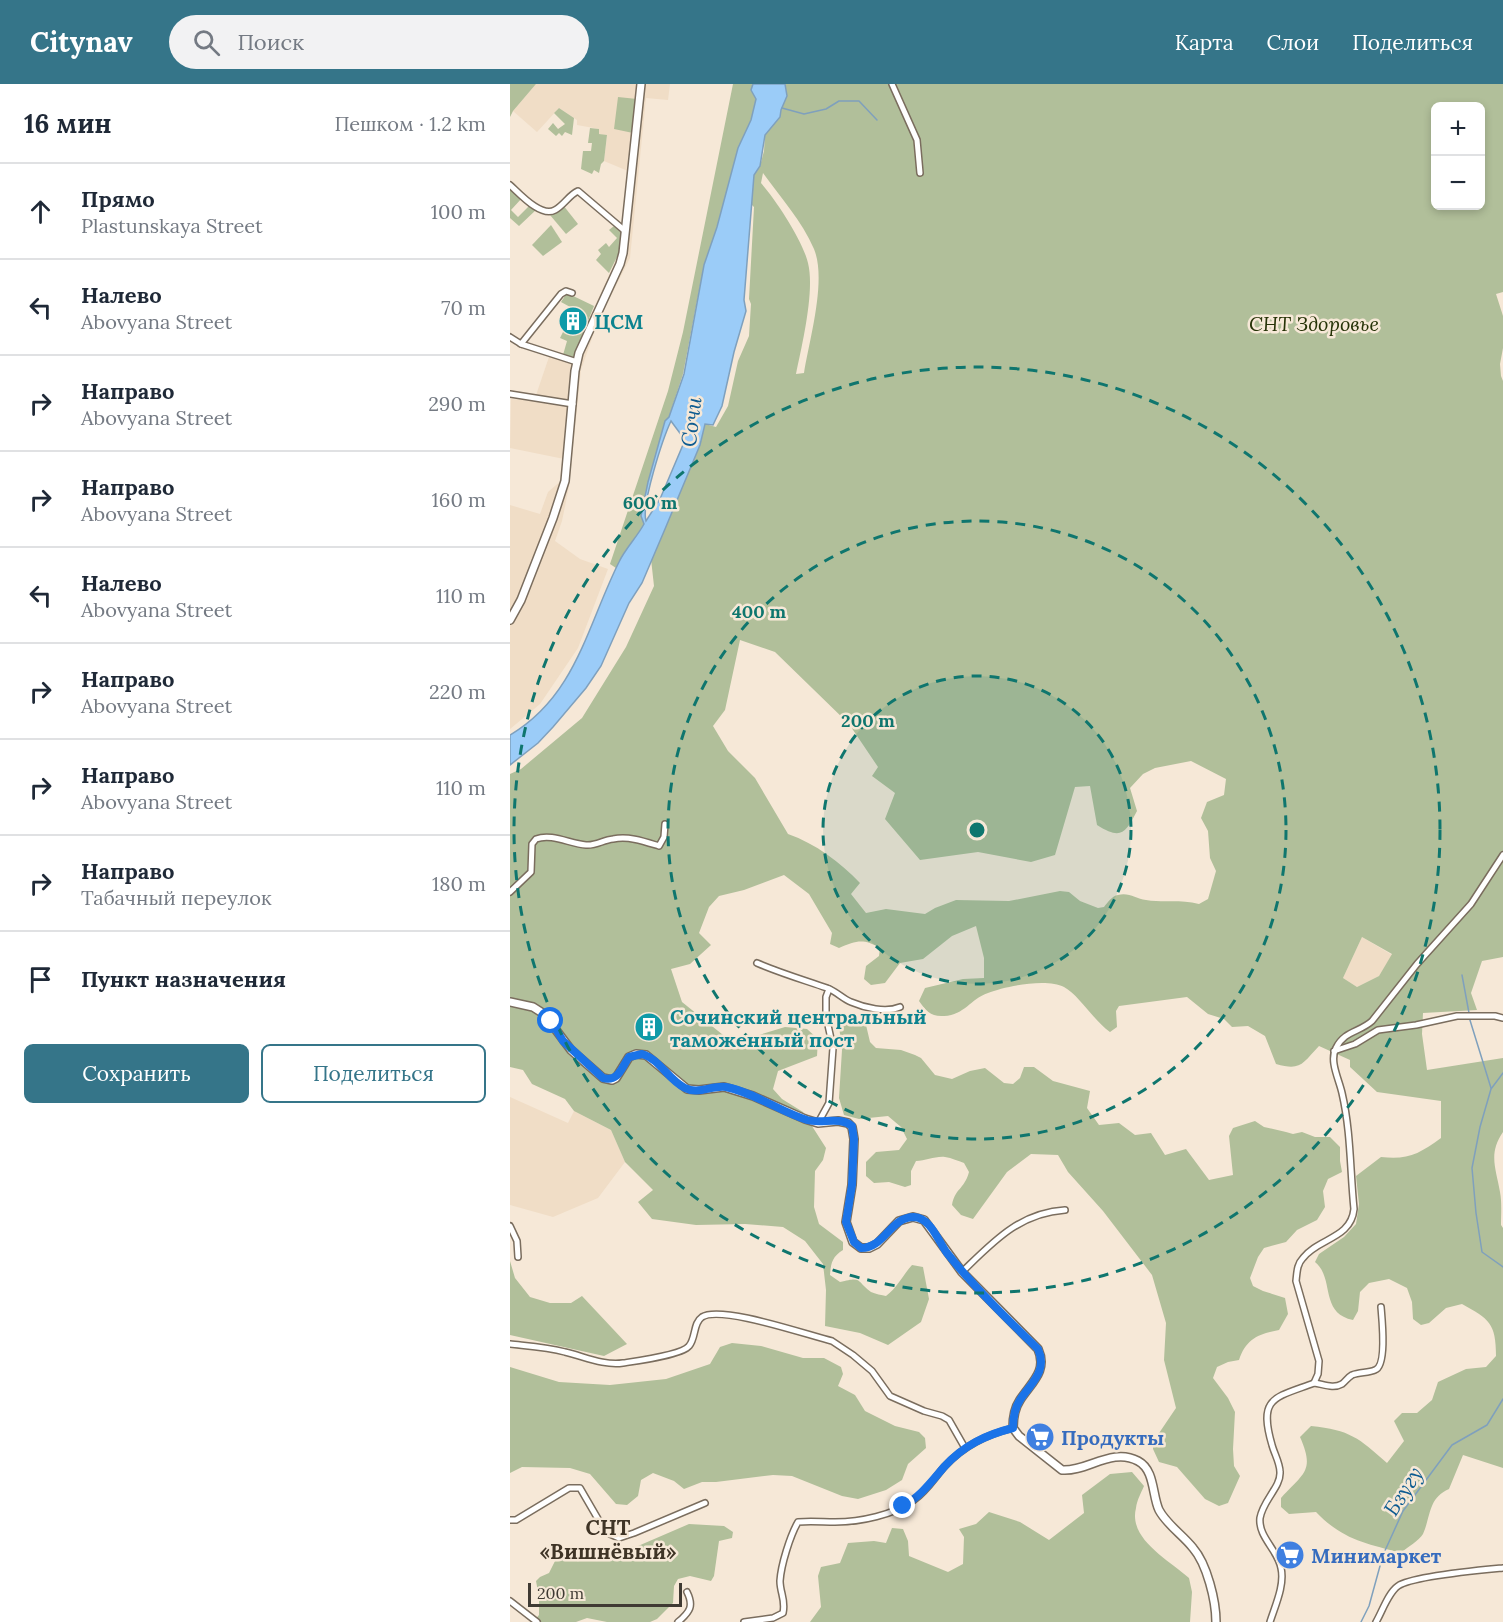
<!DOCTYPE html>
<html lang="ru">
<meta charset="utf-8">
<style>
body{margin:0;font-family:Lora,serif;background:#f2f2f3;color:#1f2937}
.controls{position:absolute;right:18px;top:18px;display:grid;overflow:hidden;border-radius:9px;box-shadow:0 3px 9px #0003}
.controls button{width:54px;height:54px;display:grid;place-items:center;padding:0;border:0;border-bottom:2px solid #e0e1e3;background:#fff;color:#1f2937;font:30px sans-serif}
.scale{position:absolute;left:18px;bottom:15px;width:154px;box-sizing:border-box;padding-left:6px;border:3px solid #3f3a33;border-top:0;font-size:16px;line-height:21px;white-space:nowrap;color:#3f3a33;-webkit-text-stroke:4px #f6e8d7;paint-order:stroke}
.stop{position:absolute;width:18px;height:18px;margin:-14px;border:4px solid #1a73e8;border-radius:50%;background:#fff}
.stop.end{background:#1a73e8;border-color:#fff;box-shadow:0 2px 6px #0008}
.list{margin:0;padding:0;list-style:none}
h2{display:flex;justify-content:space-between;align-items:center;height:78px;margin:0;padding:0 24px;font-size:26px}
h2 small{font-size:20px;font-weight:400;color:#747a83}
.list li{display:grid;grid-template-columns:39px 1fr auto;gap:18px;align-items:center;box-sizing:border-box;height:96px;padding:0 24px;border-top:2px solid #e0e1e3}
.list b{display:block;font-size:22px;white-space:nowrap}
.list p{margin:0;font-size:20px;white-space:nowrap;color:#747a83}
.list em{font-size:20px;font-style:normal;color:#747a83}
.actions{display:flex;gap:12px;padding:18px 24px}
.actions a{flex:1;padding:14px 0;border:2px solid #357589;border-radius:9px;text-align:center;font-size:21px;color:#357589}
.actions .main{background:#357589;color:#fff}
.icon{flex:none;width:33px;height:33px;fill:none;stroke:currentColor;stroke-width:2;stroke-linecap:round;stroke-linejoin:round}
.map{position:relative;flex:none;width:993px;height:1538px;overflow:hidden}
header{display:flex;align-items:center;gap:36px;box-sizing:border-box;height:84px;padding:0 30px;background:#357589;color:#fff}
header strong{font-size:28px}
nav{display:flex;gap:33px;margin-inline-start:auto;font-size:21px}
.search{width:420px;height:54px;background:#f2f2f3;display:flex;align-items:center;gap:15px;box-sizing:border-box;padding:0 21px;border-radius:33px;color:#747a83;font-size:22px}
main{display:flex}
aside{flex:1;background:#fff}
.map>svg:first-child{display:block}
.built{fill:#f0ddc6}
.green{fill:#b1bf9a;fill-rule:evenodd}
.water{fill:#9bccf8;stroke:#7fa0bd;stroke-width:1.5;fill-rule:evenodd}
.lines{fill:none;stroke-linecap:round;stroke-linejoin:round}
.stream{stroke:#7fa0bd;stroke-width:1.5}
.minor-casing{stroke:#7a6d5e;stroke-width:8}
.tertiary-casing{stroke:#7a6d5e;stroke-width:10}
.minor{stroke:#fff;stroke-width:5}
.tertiary{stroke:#fff;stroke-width:7}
.route{stroke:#1a73e8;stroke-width:8}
.ring{fill:none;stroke:#0f766e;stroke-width:3;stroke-dasharray:10 8}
.labels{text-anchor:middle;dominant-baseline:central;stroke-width:5;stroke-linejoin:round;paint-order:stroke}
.culture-label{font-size:20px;font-weight:bold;fill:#0d838f;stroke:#f6e8d7;text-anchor:start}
.park-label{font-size:20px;font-style:italic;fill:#263307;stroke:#f6e8d7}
.shop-label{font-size:20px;font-weight:bold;fill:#366cbe;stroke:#f6e8d7;text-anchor:start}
.water-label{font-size:21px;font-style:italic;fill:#0e5c91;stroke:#f6e8d7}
.neighbourhood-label{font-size:21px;font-weight:bold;fill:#3f3426;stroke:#f6e8d7}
.centre{fill:#0f766e;stroke:#f6e8d7;stroke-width:3}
.ring-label{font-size:18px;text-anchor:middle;font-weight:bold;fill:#0f766e;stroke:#f6e8d7;stroke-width:5;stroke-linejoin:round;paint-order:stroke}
</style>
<header>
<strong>Citynav</strong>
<div class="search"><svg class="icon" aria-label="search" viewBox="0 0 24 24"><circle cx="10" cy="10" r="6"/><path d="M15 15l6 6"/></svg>Поиск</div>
<nav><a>Карта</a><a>Слои</a><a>Поделиться</a></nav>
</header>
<main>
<aside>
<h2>16 мин<small>Пешком · 1.2 km</small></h2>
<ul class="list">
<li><svg class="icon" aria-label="ahead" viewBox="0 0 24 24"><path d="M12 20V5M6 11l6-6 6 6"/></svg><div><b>Прямо</b><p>Plastunskaya Street</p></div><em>100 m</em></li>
<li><svg class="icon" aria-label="left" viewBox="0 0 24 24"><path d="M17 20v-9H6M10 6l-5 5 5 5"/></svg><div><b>Налево</b><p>Abovyana Street</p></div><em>70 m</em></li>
<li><svg class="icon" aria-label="right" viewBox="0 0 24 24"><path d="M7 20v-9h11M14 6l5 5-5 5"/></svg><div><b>Направо</b><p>Abovyana Street</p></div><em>290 m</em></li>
<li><svg class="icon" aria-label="right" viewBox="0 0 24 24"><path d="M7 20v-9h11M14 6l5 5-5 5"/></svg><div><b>Направо</b><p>Abovyana Street</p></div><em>160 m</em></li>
<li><svg class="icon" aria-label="left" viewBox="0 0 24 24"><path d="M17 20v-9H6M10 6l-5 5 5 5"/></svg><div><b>Налево</b><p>Abovyana Street</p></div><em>110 m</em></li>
<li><svg class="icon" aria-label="right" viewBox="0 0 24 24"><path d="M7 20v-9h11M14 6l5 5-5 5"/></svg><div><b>Направо</b><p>Abovyana Street</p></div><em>220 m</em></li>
<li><svg class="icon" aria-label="right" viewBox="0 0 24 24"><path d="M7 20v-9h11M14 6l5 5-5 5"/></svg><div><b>Направо</b><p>Abovyana Street</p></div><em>110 m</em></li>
<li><svg class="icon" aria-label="right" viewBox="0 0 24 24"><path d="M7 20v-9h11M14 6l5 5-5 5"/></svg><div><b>Направо</b><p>Табачный переулок</p></div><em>180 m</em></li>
<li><svg class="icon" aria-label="arrive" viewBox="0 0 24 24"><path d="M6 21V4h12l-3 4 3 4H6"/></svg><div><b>Пункт назначения</b></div></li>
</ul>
<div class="actions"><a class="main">Сохранить</a><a>Поделиться</a></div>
</aside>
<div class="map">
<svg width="993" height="1538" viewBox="0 0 993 1538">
<rect width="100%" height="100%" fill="#f6e8d7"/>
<g class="built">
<polygon points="26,0 160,0 158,16 136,14 120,174 87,240 71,286 59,403 52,437 45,457 70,475 98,485 68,564 30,620 0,645 0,421 30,430 38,408 52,396 54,375 0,364 1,315 24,317 40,270 61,280 67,261 111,165 118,87 94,77 97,52 89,50 89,45 67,41 67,36 49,24 27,48 3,27"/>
<polygon points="852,853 882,871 869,892 847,903 833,894"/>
<polygon points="0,1013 58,1039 64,1027 101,1046 115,1078 88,1114 43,1133 0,1121"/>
</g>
<g class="green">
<polygon points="0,0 26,0 3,27 0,33"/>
<polygon points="223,0 243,0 241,6 246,15 241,36 228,64 207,144 194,181 173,290 159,333 155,338 138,398 131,432 135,440 106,484 100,480 158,307 173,248"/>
<path d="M275,0H993V208L986,210L993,232V264L990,280L991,292L993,297V873L972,877L961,909L967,926L913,929L912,950L917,986L993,974V1048C978,1070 986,1084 990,1108C992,1118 991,1131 991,1141L993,1144V1384L953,1371L939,1405C918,1414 921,1432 913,1450C909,1457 897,1463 891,1469C855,1459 833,1456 806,1428L779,1430L771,1423V1414C794,1389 805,1387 790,1353L801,1342C840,1346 849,1354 877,1379L894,1357L884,1337L892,1329H907L922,1316L928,1298L956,1285L976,1283L986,1272C986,1239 979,1235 952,1220L936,1224L919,1239L911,1241L903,1235L902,1218L897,1204L879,1195L859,1199L850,1208L848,1227L843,1236C809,1229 825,1194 805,1178L809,1170L834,1153L846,1140L849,1120L846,1092L871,1073C898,1076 909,1070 931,1054V1017L867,1008L840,983V976L809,962C792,980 791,987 766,980L755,952L738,942L722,943L714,935L698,930L677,913L609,922L606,927L607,943L600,948C584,937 569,911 554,903C537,894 495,902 478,909C460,915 455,931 434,932C421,933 416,927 409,917L415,904L453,895L474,894V874L466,842L442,852L413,875L390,879L375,899L361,901L354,895L356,882L369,872L370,864C353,854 346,857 329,864L320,860L322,849L299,810L274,791L234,806L209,812L199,823L189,849L201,861L180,880L161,885L172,918L223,959L275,943L297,945L308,955L307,972L268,987L263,1005L272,1015L293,1028L316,1064L313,1076L305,1087L304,1123L309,1140L333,1158V1166C322,1173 321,1179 320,1191L330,1198C353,1192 346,1197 361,1208C365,1210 372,1211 376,1212C388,1203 392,1192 402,1181L413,1183L419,1215L411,1238L378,1261L350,1249L315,1242L316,1206L313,1180L295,1157L273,1143L235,1140L186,1141L142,1135L128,1118L143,1106L115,1078L101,1046L64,1027L55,1015L22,1000L13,986L0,983V690L11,685L72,634L116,563L144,502L141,475L190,361L195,340L206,343L218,322L228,277L239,252L241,220L239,215L244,123L241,120L244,91L250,82L254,67L255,51L270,33L271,26L277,12ZM926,22H970V122H926ZM253,89C271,114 292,137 304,165C317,196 299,257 294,289L286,290C292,261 305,207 298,179C293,157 266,116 251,99ZM230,556L265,568L339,640L368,683L362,692L385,709L375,735L410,776L468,768L521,778L545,771L565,703L580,702L587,741C611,756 615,750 627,727L620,704L633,690L645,684L681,677L716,695L714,711L697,718L691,734L698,747L700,774L706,787L698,815L689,820C670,815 654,819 636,816C626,815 619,808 608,811C602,812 598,818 594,823L588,824L570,817L559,808L550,807L499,817L446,816L425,824L415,830L376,825L356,829L341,810L350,799C330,778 306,760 278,750L245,694L218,667L203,642L215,626ZM852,853L882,870L869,892L847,903L833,894Z"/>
<polygon points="108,13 127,15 123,49 104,45"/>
<polygon points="49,24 64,34 62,51 55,48 52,52 49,49 46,52 38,45 43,39 48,45 55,40 44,29"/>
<polygon points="80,44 89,45 89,50 97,51 94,77 91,80 89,89 84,86 82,90 71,85 73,67 81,67 82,59 78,59"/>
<polygon points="0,103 12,114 1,126 8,133 20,121 27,125 9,142 0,134"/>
<polygon points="53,121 68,140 56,150 40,131"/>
<polygon points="41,141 52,158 33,172 22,161"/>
<polygon points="104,142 112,149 111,165 99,189 86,176 91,170 88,166 96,159 99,163 107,154 99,146"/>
<polygon points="57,209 84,222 63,274 53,271 57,257 50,254 54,246 64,249 73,230 51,218"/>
<path d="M334,931H344L356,941L360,958L366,964L391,966L405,971L411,974L425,991L442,995L460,987L475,984L494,999L503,1000L510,994L514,983H524L543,997L580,1007L577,1024L589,1041L609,1039L625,1051L641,1049L655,1071L676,1065L699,1096L723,1091L719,1052L723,1044L745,1037L754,1043L776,1048L783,1050L792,1048L805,1053H820L830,1063V1077L832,1088L818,1095L813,1107L815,1123L807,1136L787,1146L776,1158L754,1164L748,1173L740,1194L743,1202L753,1207L775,1214L778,1230L769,1246C748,1250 736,1255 729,1276L718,1278L707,1283L703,1294L718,1314L725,1328L723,1365L724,1382L730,1392L718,1419L709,1422L695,1415L667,1383L649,1378L643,1365V1358L666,1324L654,1276L656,1239L642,1191L593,1127L558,1088L548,1071L521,1070L497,1088L463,1135L451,1131L442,1121C445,1104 454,1106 459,1088L454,1079C448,1077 442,1074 435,1073C425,1072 416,1077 406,1077L401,1087V1101L395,1103L379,1098L364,1099L356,1092V1078L366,1068L389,1066L397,1055L391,1043L378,1032L349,1035L334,1031L329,1014L332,966L329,942Z"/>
<polygon points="0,1177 5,1194 20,1213 40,1219 61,1219 72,1212 117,1260 94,1272 0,1251"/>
<polygon points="222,1259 251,1262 293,1274 314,1274 331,1283 333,1290 328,1302 345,1311 355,1327 385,1342 409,1348 415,1354 416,1364 398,1380 392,1396 376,1406 348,1415 332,1412 282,1392 263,1391 206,1398 192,1398 174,1405 164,1397 143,1389 131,1396 128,1412 117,1421 106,1420 80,1390 60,1384 12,1383 0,1389 0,1283 49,1298 100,1301 156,1295 200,1280 210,1263"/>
<path d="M622,1388L634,1402C631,1409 627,1416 626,1424C618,1455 659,1476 679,1494L682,1508L680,1538H300L311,1523L308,1492L311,1483L330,1479L338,1459L364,1457L376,1459L382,1444L393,1445L398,1457L399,1472L438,1488L453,1480L454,1453L449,1445L466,1440L479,1428L510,1438L539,1456L574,1429L572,1411L600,1390Z"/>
<polygon points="179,1440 214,1442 223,1448 222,1454 209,1457 204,1492 201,1497 180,1492 168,1495 164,1502 163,1519 147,1535 140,1538 97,1538 77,1534 66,1538 23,1538 29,1531 29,1513 26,1497 30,1493 39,1489 46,1475 61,1469 128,1462"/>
</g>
<path class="water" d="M243,0H275L277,12L271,26L270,33L255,51L250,82L244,91L234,216L236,227L224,268L212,322L203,341L195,340L190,361L155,445L132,499L119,519L91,582L76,604L43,643L28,659L0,681V651C66,612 77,542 109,478C115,465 127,453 134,440L131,432L138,398L155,337L159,333L174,290L194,181L207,143L228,64L241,36L246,15L241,6ZM161,337L175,356L150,415L136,437C131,421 153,354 161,337Z"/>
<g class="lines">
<g class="stream">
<polyline points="272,24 294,30 316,25 329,17 349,17 367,36"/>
<polyline points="952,891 959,929"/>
<polyline points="959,933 981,1004"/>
<polyline points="993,989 981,1005 970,1043 962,1084 966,1129 972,1168 993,1183"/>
<polyline points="851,1538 859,1522 873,1471 893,1427 942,1361 977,1341 993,1315"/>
</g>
<g class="minor-casing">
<g id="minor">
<polyline points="382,0 407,56 410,89"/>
<path d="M0,101C9,109 31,134 45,126C54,121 59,111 68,107L115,147"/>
<polyline points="0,253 11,260 51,210 56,207 62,209"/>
<polyline points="11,260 67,278"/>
<polyline points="0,310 63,320"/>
<path d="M0,808L21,788L22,760L26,755C42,749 60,760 76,761C86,762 93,756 103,755C119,752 133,757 149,762L154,753L155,740"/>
<path d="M247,879C270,889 294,896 317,904C326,907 333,915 341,918C355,924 376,929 390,923"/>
<polyline points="824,967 845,960 868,946 906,941 947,932 985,932 993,934"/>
<polyline points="308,1039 319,1019 323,964 316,932 316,913 319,905"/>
<polyline points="0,1142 7,1157 8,1173"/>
<path d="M452,1188C483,1158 509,1129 555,1126"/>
<path d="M0,1260C18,1262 37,1263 55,1268C73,1272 94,1282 113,1279C126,1277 172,1271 179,1262C186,1254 183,1239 192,1233C211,1221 297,1251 322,1257L343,1271L362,1287L380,1312L414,1327L432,1332L439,1336L455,1364"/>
<path d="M804,1299C813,1300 823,1305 832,1300C836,1297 837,1294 842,1291C850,1288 858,1289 865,1286C877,1282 872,1235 871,1223"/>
<polyline points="0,1436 6,1436 59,1404 70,1404 88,1435 100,1450 109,1454 124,1449 195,1419"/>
<polyline points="0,1517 27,1538"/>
<path d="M168,1538C180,1528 184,1522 177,1508"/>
<path d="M234,1538L263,1534L273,1529C276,1516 270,1509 270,1497C271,1481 280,1452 288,1438C300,1437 313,1438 325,1438C350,1438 384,1431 404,1416C417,1407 425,1393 435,1382C455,1361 476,1351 503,1344"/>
<path d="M760,1538C765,1522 775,1501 771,1484C768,1466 748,1453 750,1434C753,1416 771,1403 770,1388C770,1379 764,1369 762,1361C748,1313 764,1314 804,1299L808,1290L809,1277L786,1197C787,1188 787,1180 793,1174C808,1154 841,1155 844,1125C840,1086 841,1048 832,1009C829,995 819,977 826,964C834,947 850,948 862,937L907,880L961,820L993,771"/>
<path d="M866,1538C872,1528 878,1509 888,1502C903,1492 972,1486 993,1484"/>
</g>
</g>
<g class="tertiary-casing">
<g id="tertiary">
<polyline points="0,536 11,516 43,434 55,397 65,287 69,269 110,180 113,169 131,0"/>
<path d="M0,918L23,923L34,930L61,966L93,994L102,996L106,994L119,973L126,970L136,971L177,1005L189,1006L214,1003L243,1012L295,1035L308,1039L328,1037L338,1039L342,1043L344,1055L342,1101L336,1138L343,1158L351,1164H359L367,1160L389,1137L403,1133L414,1136L452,1188L528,1265C538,1287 521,1299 510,1316C504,1325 503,1334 503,1344L509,1352L552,1386C577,1388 602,1363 628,1377C645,1386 642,1411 649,1426C657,1441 673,1451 683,1464C697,1480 706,1517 706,1538"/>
</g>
</g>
<use href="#minor" class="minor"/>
<use href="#tertiary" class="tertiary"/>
</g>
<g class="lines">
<path class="route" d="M41,937L53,957L93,994C109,998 111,984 119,973L132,970C150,975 158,996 175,1004C188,1011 202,1001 216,1003C245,1009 269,1027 297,1036C312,1040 330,1032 342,1042L344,1055L342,1101L336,1138L344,1158L351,1164C375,1164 380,1133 404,1133C421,1134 428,1157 437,1169C464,1203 497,1235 528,1265C538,1287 521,1299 510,1316C504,1325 503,1334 503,1344C475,1351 453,1362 434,1383C421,1398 410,1413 393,1422"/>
</g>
<circle cx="467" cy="746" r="154" fill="#0f766e" fill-opacity=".12"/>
<g class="ring">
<circle cx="467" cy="746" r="154"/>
<circle cx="467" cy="746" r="309"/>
<circle cx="467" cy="746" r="463"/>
</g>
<defs>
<g id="building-disc" transform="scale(1.5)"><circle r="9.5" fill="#0f9aa8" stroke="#f6e8d7"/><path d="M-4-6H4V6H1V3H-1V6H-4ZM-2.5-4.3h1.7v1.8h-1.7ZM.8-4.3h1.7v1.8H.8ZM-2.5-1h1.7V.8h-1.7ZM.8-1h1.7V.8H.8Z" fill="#fff"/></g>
<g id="supermarket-disc" transform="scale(1.5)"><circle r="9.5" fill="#3f7fe0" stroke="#f6e8d7"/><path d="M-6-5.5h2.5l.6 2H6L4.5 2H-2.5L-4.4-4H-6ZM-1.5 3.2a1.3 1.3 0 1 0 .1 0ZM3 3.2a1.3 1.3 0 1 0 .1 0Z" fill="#fff"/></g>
</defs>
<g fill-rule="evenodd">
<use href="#building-disc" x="63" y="237"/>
<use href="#building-disc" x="139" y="943"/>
<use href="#supermarket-disc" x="530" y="1353"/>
<use href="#supermarket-disc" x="780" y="1471"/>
</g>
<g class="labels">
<g class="culture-label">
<text x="84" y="237">ЦСМ</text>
<text x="160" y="932">Сочинский центральный<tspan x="160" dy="23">таможенный пост</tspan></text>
</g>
<g class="park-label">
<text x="804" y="239">СНТ Здоровье</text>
</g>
<g class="shop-label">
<text x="551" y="1353">Продукты</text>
<text x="801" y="1471">Минимаркет</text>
</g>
<g class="water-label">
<text transform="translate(181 338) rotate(-83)">Сочи</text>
<text transform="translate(893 1407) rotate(-58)">Бзугу</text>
</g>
<g class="neighbourhood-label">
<text x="98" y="1443">СНТ<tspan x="98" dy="24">«Вишнёвый»</tspan></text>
</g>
</g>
<circle cx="467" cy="746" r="9" class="centre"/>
<g class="ring-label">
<text x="140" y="425">600 m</text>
<text x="249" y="534">400 m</text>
<text x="358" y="643">200 m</text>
</g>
</svg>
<div class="controls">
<button>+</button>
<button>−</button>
</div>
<div class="scale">200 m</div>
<div class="stop" style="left:41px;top:937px"></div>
<div class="stop end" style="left:393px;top:1422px"></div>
</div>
</main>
